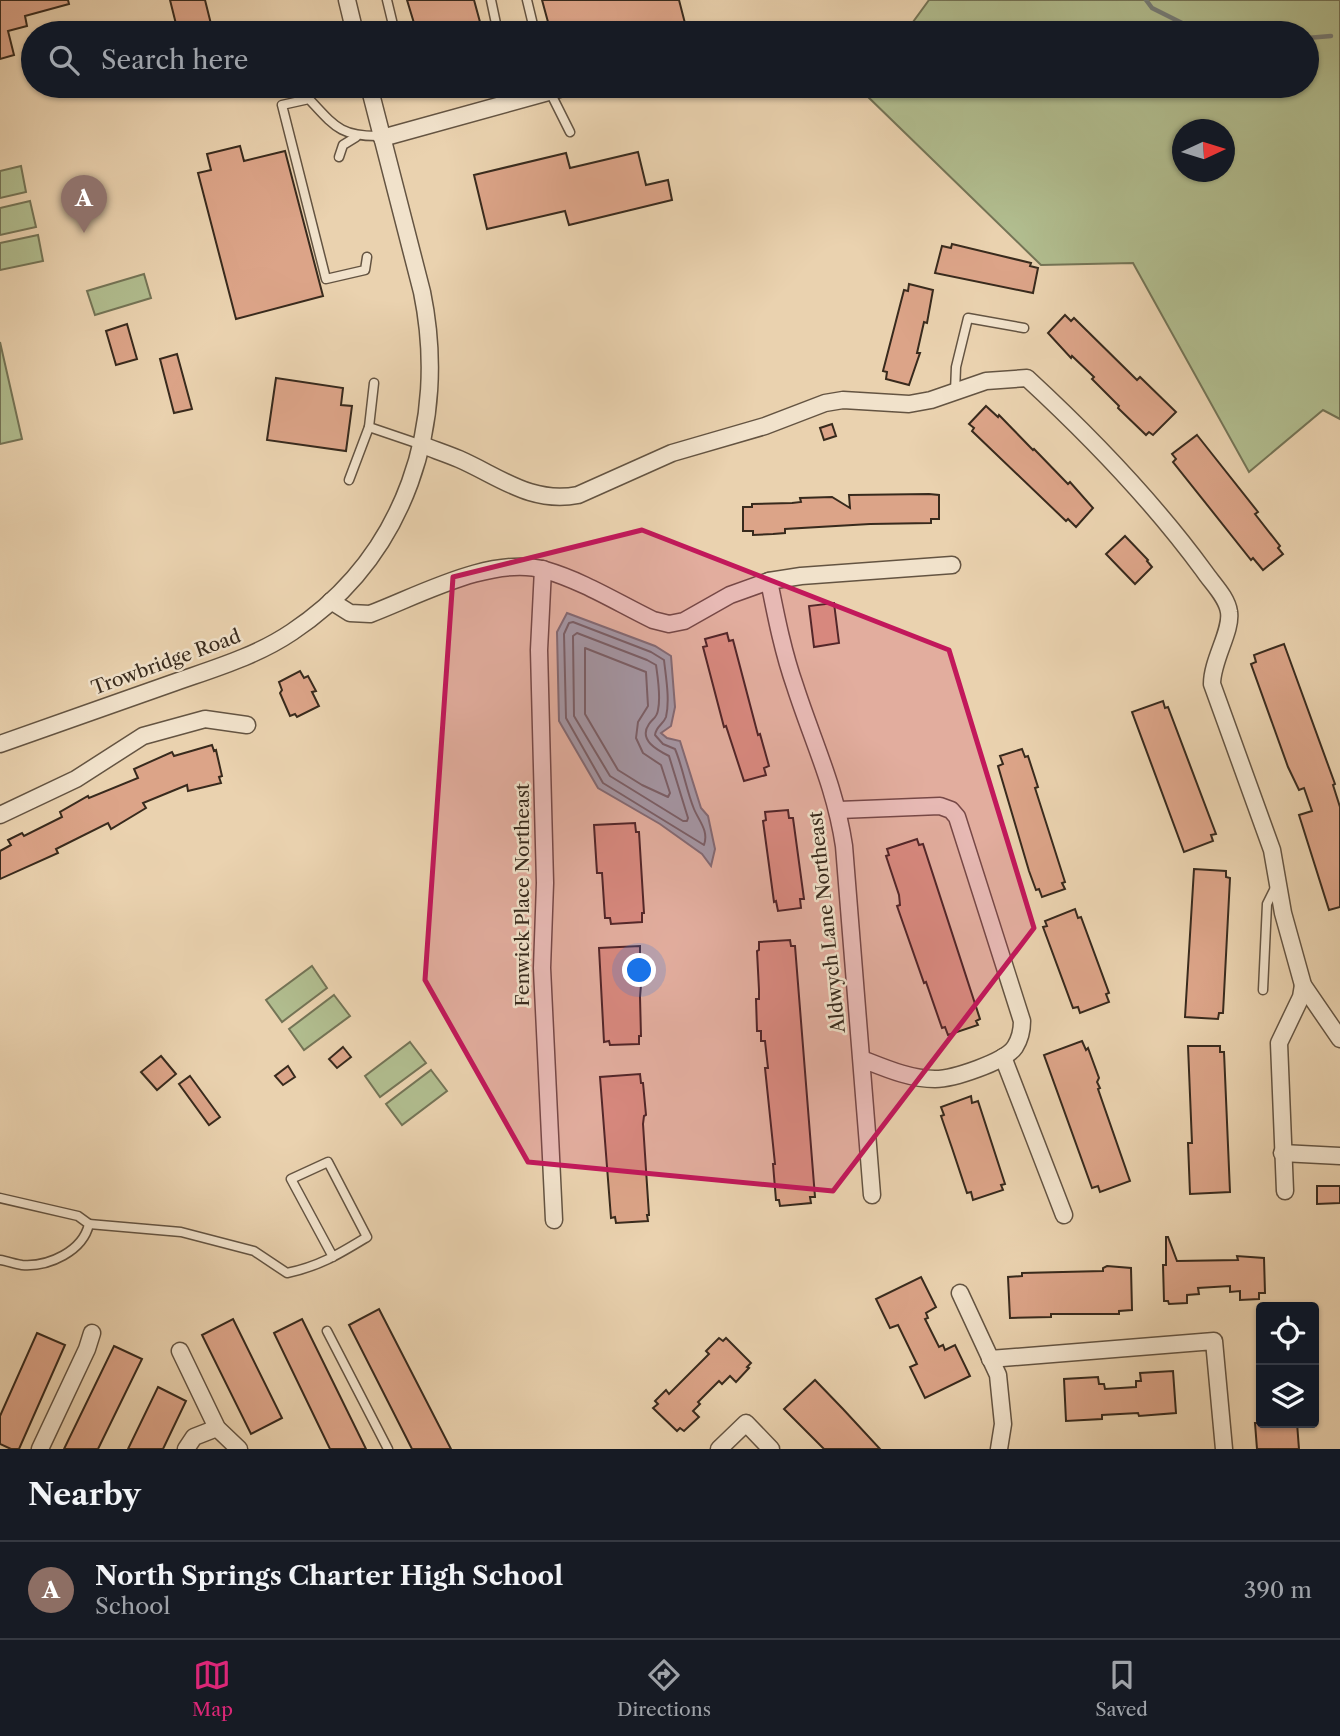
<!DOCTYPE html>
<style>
body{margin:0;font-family:"Libre Caslon Text",serif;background:#20242c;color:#f1f3f6}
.controls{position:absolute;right:21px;bottom:21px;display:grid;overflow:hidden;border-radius:7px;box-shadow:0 2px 5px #0004}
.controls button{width:63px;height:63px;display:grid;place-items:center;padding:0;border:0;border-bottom:2px solid #363941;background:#171b24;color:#f1f3f6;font:35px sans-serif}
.compass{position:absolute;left:1172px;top:119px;width:63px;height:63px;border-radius:50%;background:#171b24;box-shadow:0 2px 5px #0004;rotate:86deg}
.you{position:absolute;left:640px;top:971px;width:24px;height:24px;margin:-18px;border:5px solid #fff;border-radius:50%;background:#1a73e8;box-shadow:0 0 0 10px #1a73e833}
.badge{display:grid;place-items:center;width:46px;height:46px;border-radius:50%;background:#db2777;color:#fff;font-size:23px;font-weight:700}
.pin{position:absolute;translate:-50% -58px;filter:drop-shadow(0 2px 4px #0008)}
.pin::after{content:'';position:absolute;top:37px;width:24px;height:21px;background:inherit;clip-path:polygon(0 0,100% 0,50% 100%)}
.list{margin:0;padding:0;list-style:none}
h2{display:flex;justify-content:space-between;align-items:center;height:91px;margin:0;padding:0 28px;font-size:30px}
h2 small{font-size:23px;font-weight:400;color:#9ea1a6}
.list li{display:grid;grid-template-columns:46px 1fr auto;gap:21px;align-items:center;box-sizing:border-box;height:98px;padding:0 28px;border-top:2px solid #363941}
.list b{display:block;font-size:26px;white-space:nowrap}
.list p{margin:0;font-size:23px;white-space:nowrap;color:#9ea1a6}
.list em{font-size:23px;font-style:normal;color:#9ea1a6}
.icon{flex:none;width:38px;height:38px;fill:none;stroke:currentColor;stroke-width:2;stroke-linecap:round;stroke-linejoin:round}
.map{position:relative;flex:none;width:1340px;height:1449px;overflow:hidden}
.search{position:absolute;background:#171b24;box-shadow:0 2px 5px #0004;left:21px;right:21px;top:21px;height:77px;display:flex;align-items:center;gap:18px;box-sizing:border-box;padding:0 24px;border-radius:38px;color:#9ea1a6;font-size:26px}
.sheet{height:189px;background:#171b24}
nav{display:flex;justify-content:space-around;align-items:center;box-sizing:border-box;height:98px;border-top:2px solid #363941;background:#171b24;font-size:19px;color:#9ea1a6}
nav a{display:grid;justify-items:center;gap:4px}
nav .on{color:#db2777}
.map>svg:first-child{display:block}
.green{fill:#b1bd8f;stroke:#747456;stroke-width:2;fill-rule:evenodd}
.water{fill:#9db5b6;stroke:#757d79;stroke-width:2}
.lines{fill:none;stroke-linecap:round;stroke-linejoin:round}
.shore{stroke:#6a706a;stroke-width:2}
.stream{stroke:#757d79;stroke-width:4.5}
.building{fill:#dca488;stroke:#382a1d;stroke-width:2}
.lane-casing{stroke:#645442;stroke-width:11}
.street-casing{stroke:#645442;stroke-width:19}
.lane{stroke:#f1e2cb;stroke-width:8}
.street{stroke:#f1e2cb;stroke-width:16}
.marked{fill:#c2185b;fill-opacity:0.2;stroke:#c2185b;stroke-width:5;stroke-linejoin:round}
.labels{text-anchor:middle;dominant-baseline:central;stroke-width:5;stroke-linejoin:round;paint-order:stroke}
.street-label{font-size:19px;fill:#382a1d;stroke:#f1e2cb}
</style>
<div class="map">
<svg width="1340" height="1449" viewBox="0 0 1340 1449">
<rect width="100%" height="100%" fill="#ead2af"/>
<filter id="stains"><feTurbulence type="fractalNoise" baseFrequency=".00286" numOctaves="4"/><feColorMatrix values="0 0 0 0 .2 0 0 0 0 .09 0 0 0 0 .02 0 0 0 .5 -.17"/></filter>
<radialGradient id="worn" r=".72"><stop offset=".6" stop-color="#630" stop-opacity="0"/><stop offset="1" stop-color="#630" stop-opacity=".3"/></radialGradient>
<g class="green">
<path d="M929,0H1340V419L1323,410L1249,472L1133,263L1041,265L863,92L867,86H1307V33H905ZM1182,130H1224V172H1182Z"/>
<polygon points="21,166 26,192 0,198 0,171"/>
<polygon points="30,201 36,227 0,235 0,208"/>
<polygon points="38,235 43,261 0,270 0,243"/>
<polygon points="144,274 151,298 95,315 87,291"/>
<polygon points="0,342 22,439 0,444"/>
<polygon points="312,966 327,988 282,1022 266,1000"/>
<polygon points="334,995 350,1016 304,1050 289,1029"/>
<polygon points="410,1042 426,1063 380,1097 365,1076"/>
<polygon points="431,1070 447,1091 402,1125 386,1104"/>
</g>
<polygon class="water" points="567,613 655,646 671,656 675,707 671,726 661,733 667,738 680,741 701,808 708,816 715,849 711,866 702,854 660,824 598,788 559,721 557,632"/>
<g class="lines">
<g class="shore">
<path d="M573,622L651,652L664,660C666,678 670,700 666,717C663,725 656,726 655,735L663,744L675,749C683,768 686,789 694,809C699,821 709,831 704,845L603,783L566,718L564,634L569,623Z"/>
<path d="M577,633L647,660L656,665C658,679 661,697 658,710C657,718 653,718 649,724C638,740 657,750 669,756L688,818L687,821H683L610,776L574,716L573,636Z"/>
<polygon points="585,648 646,672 648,706 638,722 636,738 643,753 661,765 670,793 668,797 642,785 618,770 585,714"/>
</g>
<g class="stream">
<polyline points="1146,0 1152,8 1202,33"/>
<polyline points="1307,38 1331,36"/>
</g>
</g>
<g class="building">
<polygon points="0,0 68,0 69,4 25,16 27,26 8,31 14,55 0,59"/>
<polygon points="170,0 205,0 211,24 178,32"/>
<polygon points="407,0 474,0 483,33 417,33"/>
<polygon points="542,0 679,0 687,31 680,33 551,33"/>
<polygon points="240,146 244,161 285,151 323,296 236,319 198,173 211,170 207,154"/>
<polygon points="638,152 646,185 668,180 672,200 569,225 565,211 487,229 474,175 566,153 570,168"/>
<polygon points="952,244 1031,263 1030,266 1038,268 1033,293 935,273 942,246 951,248"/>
<polygon points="909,284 933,290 927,323 924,322 917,353 920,353 909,385 886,379 887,372 883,371 904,290 908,291"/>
<polygon points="1065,315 1071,321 1074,318 1137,380 1140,377 1176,412 1153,435 1149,432 1146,435 1118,408 1119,406 1092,379 1094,377 1072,356 1071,358 1048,333"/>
<polygon points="127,324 137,359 116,365 106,331"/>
<polygon points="177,354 192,409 174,413 160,359"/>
<polygon points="276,378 343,388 341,405 352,406 346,451 267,440"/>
<polygon points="986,406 998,417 999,415 1033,450 1034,449 1068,484 1070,482 1093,508 1076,527 1068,519 1066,521 972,431 974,428 969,424"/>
<polygon points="832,424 836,436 824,440 820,428"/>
<polygon points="1197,435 1258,512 1255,514 1280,546 1278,548 1283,554 1263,570 1253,558 1251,560 1173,462 1176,459 1172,454"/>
<polygon points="929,494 939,495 939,519 931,519 931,523 870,524 785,529 785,533 773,534 753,535 753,531 743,531 743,507 752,507 752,504 792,503 801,502 800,498 832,497 850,508 849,495"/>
<polygon points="1125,536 1148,560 1147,561 1152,567 1135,584 1106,554"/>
<polygon points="834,603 839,643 814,647 809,606"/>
<polygon points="727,633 729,641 733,640 758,735 760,734 769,766 764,768 766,775 744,781 726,726 724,727 703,647 707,646 705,639"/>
<polygon points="1284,644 1335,784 1333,785 1340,807 1340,907 1329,910 1299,815 1312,811 1304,788 1299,790 1288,767 1251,664 1256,662 1254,655"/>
<polygon points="300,671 304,678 308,676 316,691 312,692 319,706 297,717 295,714 290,716 280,693 282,690 279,682"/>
<polygon points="1163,701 1165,708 1168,707 1216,834 1211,835 1213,841 1184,852 1132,712"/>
<polygon points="212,745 214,751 216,750 222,776 219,777 221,783 188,791 187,785 143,803 146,808 111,829 108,823 56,849 58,853 0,879 0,851 11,845 8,840 22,833 24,836 62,817 60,812 88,796 89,798 138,778 134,769 172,752 174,756"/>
<polygon points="1022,749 1025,757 1028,756 1038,787 1035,788 1065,882 1062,883 1065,889 1042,897 1039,889 1036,890 1029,871 998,766 1003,764 1000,756"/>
<polygon points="788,810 789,818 793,818 804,899 800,899 801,908 778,911 776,901 774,902 763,821 766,820 765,812"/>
<polygon points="635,823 636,832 639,832 644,913 642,913 642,922 611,924 610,918 605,918 602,873 597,873 594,825"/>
<polygon points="917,839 919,845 923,844 980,1019 976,1021 978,1025 948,1035 945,1027 942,1028 926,982 924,983 897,906 900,905 899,895 886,856 889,855 887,849"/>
<polygon points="1194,869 1226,871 1226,877 1230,878 1223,1013 1219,1013 1218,1019 1185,1017"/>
<polygon points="1075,909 1078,918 1081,917 1109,993 1106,994 1109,1002 1080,1013 1078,1007 1073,1008 1043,927 1047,926 1045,921"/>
<polygon points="790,940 791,946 795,946 815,1197 810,1197 811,1203 780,1206 779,1200 776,1200 773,1164 775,1164 765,1068 768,1068 765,1041 761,1041 761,1031 757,1031 756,999 759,999 759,990 757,951 759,950 759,942"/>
<polygon points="640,946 640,955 643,955 644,985 641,985 640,997 641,1036 639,1036 639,1044 610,1045 609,1041 604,1042 599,948"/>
<polygon points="1082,1041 1086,1050 1088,1048 1099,1078 1097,1082 1100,1088 1098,1089 1130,1181 1100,1192 1098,1186 1092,1188 1044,1055"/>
<polygon points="1188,1046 1220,1046 1220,1052 1224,1052 1230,1192 1190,1194 1188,1143 1192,1143"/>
<polygon points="343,1047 351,1057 337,1068 329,1059"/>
<polygon points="161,1056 176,1074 157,1090 141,1072"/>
<polygon points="288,1066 295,1077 283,1085 275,1076"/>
<polygon points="640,1074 641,1083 643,1083 646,1115 644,1116 643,1124 649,1215 647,1215 648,1221 616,1223 615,1217 611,1218 600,1077"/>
<polygon points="190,1076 220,1117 209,1125 179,1084"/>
<polygon points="971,1096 972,1103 978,1101 1005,1184 1001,1185 1003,1190 973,1200 971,1192 967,1193 952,1148 941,1116 944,1115 941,1107"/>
<polygon points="1317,1186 1340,1186 1340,1203 1317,1204"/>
<polygon points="1166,1237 1168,1237 1177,1261 1238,1260 1237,1256 1264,1258 1265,1293 1259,1293 1259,1299 1240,1300 1240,1291 1230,1292 1230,1286 1198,1288 1199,1294 1187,1295 1187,1303 1169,1304 1168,1301 1164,1301 1163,1265 1166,1265"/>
<polygon points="1107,1266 1131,1268 1132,1310 1119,1311 1119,1314 1051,1314 1051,1317 1010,1318 1008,1277 1022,1276 1022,1273 1103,1271 1103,1268"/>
<polygon points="921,1277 936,1307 926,1313 928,1318 925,1319 939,1347 943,1345 945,1350 955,1345 970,1376 925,1398 910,1367 917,1364 898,1325 890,1328 876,1299"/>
<polygon points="379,1309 451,1449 412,1449 349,1325"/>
<polygon points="233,1319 282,1418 251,1434 202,1335"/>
<polygon points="302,1319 366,1449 330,1449 274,1333"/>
<polygon points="37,1333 65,1345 19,1449 11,1449 0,1444 0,1416"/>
<polygon points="719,1338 723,1341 726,1338 751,1363 747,1367 749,1368 736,1382 730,1376 722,1384 719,1381 698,1402 700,1404 693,1411 699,1417 684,1431 680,1428 677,1431 653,1408 658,1404 655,1401 666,1390 669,1394 709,1354 706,1351"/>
<polygon points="114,1346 142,1359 98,1449 64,1449"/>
<polygon points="1173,1371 1176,1413 1139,1416 1138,1413 1102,1415 1102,1419 1066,1421 1064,1379 1098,1377 1099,1384 1104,1384 1105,1389 1136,1387 1136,1381 1141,1381 1140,1373"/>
<polygon points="815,1380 843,1409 880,1449 824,1449 784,1409"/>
<polygon points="158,1387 186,1401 163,1449 128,1449"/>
<polygon points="1255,1423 1297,1423 1299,1449 1257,1449"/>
</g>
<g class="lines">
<g class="lane-casing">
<g id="lane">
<polyline points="387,0 395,33"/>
<polyline points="491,0 498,33"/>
<polyline points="527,0 535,33"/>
<polyline points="418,86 424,89 433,86"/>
<polyline points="550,92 570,132"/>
<polyline points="339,157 343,145 356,137"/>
<path d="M367,257L365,270L326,279L282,105L309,99C335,127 341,137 381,136"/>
<polyline points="955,392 956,367 968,318 1024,328"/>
<polyline points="369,427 374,383"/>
<polyline points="349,480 369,427 422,445"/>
<polyline points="1263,990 1267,904 1276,886"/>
<path d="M0,1198L78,1216L89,1224C83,1251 49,1267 22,1265C15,1264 7,1261 0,1260"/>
<path d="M89,1224L181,1232L254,1251L287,1273C320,1266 339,1254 367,1237L328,1162L291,1179L333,1257"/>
<polyline points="327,1331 388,1449"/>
</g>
</g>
<g class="street-casing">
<g id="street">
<polyline points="347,0 355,33"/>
<polyline points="382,138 570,86"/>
<path d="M422,445C435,450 447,454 459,459C500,477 531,504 578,495L672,453L765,426L825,403L843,400L909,404L931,400L986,381L1027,378C1092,438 1152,500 1204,571C1212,583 1227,597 1229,612C1232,631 1212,660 1212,684L1272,850L1283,913L1303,985L1340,1039"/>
<polyline points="543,569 539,650 545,883 542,968 554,1220"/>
<path d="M769,581C776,616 783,652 795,686C813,742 835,786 844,846L872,1195"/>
<path d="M331,601L350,613L370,614C420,595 492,555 545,570C583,581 618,603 653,620L669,624L684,621L730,595L769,581L801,576L952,565"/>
<path d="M0,744C57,724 113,704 170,684C212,669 255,657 292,632C406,556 449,423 422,292L369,86"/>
<path d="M839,810L940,806L951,810L957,817L1022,1021C1022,1030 1020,1039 1015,1047C1005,1062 953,1079 935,1079C910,1079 885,1068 862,1059"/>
<polyline points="0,815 76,779 143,736 205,719 247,725"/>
<polyline points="1003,1057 1064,1215"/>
<polyline points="1282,1153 1340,1156"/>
<polyline points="1285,1191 1279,1043 1301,997 1303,985"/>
<polyline points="960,1293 998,1375 1003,1424 999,1449"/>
<polyline points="180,1351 217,1428 239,1449"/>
<polyline points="990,1359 1214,1341 1224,1449"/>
<polyline points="40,1449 87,1349 92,1333"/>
<polyline points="186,1449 194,1437 217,1428"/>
<polyline points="719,1449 746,1423 771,1449"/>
</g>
</g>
<use href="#lane" class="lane"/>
<use href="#street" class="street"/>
</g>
<path class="marked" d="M642,530L949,650L1034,928L833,1191L528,1162L425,980L453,577Z"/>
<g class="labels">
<g class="street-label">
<text transform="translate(166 662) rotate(-20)">Trowbridge Road</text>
<text transform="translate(522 895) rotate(-90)">Fenwick Place Northeast</text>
<text transform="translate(827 922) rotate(-96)">Aldwych Lane Northeast</text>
</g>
</g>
<rect width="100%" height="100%" filter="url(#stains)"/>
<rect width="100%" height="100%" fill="url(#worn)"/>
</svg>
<div class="controls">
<button><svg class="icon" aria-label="locate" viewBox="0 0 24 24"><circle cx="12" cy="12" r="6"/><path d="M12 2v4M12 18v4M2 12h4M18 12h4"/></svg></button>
<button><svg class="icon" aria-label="layers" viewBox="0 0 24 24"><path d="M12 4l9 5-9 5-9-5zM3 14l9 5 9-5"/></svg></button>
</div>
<svg class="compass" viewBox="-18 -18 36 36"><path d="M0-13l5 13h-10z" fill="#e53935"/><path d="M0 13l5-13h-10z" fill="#9ea1a6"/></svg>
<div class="you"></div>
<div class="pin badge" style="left:84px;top:233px;background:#8d6e63">A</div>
<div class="search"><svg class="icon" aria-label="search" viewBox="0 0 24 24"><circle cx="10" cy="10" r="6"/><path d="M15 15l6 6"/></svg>Search here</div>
</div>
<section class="sheet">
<h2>Nearby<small></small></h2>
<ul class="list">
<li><span class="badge" style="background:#8d6e63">A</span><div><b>North Springs Charter High School</b><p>School</p></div><em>390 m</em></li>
</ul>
</section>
<nav>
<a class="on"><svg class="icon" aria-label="map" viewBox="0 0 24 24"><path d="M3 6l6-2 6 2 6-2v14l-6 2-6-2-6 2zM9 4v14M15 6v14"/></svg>Map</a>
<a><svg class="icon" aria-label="directions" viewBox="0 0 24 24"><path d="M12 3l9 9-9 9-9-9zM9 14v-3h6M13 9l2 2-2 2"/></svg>Directions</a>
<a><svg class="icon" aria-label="saved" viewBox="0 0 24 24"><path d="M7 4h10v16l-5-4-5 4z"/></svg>Saved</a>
</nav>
